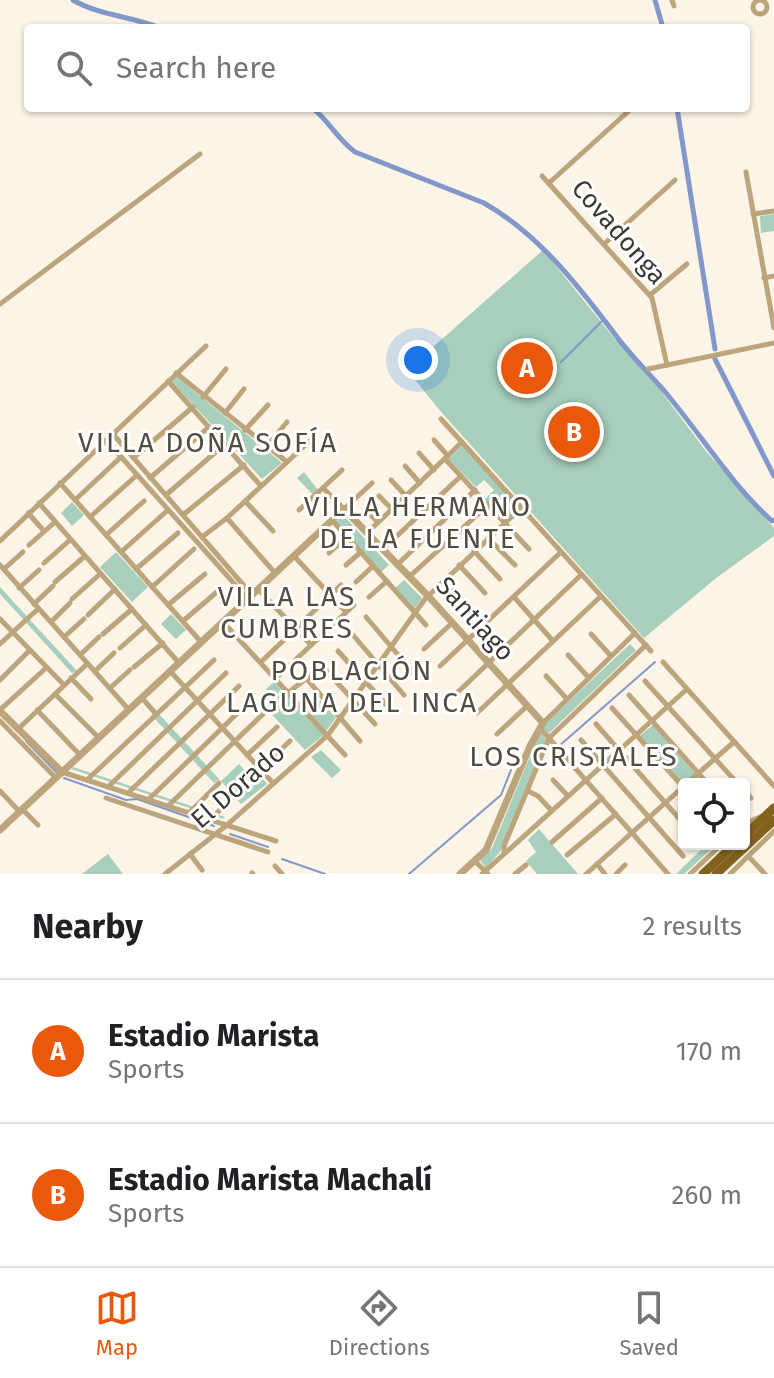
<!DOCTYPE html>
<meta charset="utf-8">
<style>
body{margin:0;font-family:"Fira Sans",sans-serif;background:#f6f6f6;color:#202124}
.controls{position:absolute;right:24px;bottom:24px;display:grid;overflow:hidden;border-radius:8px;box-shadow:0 2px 6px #0004}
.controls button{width:72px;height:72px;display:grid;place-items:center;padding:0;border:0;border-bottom:2px solid #e0e0e0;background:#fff;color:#202124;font:40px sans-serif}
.you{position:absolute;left:418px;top:360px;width:28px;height:28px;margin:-20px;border:6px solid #fff;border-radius:50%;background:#1a73e8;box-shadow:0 0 0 12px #1a73e833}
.badge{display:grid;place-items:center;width:52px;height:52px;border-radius:50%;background:#ea580c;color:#fff;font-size:26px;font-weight:700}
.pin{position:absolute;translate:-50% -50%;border:4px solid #fff;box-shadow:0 2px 8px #0006}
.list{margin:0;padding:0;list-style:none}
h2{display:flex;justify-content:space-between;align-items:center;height:104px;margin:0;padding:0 32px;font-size:34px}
h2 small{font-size:26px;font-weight:400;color:#757577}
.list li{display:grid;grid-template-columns:52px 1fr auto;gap:24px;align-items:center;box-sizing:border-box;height:144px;padding:0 32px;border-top:2px solid #e0e0e0}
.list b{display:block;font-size:30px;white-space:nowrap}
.list p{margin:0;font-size:26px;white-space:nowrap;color:#757577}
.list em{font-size:26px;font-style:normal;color:#757577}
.icon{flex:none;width:44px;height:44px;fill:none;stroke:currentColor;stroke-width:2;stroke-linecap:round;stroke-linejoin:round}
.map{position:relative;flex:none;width:774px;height:874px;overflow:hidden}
.search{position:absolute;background:#fff;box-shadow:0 2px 6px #0004;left:24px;right:24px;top:24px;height:88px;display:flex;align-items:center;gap:20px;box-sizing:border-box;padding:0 28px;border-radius:8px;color:#757577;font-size:30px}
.sheet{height:392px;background:#fff}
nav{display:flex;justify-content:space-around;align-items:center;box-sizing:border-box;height:112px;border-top:2px solid #e0e0e0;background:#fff;font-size:22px;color:#757577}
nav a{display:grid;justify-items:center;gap:4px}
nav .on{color:#ea580c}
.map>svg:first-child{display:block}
.green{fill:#a8cfbb}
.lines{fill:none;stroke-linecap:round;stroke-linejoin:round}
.stream{stroke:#8198c9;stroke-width:2}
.canal{stroke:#8198c9;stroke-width:5}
.minor{stroke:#bca47c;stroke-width:5}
.tertiary{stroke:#bca47c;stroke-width:7}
.primary{stroke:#83621e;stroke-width:9}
.labels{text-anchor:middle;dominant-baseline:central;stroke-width:6;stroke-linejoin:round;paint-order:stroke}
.street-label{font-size:26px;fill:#3b3833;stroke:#fff}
.neighbourhood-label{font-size:28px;letter-spacing:2px;fill:#534c41;stroke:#fff}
</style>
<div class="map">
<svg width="774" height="874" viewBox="0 0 774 874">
<rect width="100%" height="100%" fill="#fcf4e6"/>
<g class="green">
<polygon points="774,214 774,231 761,233 760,216"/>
<polygon points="543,250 614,338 641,364 705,450 774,528 774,536 715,579 644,638 442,413 407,370"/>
<polygon points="177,377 282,463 262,479 172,382"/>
<polygon points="463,445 519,508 505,520 485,499 494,490 484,480 476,487 448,459"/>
<polygon points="304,472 325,499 321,503 297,478"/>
<polygon points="72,502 84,515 72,526 61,513"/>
<polygon points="343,515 389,565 380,573 335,523"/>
<polygon points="116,552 148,587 132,602 100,567"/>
<polygon points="404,580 422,598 413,611 394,589"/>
<polygon points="0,587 77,671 72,673 0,594"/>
<polygon points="171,614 186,630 176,639 161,624"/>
<polygon points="630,644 636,650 548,734 543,728 548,721"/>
<polygon points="274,682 325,734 305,750 264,706 273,697 266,689"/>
<polygon points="320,700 336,718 326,731 308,711"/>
<polygon points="159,714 219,779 214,783 154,718"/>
<polygon points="653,725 704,784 684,784 684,788 638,737"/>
<polygon points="540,732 546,739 500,852 486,868 480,860 492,848"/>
<polygon points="321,750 341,770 332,778 311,757"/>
<polygon points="239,764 253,780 260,775 267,784 241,804 221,781"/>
<polygon points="73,767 225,817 223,819 71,769"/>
<polygon points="539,829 578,874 537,874 526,861 536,852 528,840"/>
<polygon points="707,844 717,844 684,874 676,874"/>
<polygon points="108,854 123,874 82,874"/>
</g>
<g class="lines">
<g class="stream">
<polyline points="561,362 604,319"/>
<polyline points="26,741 58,774"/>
<polyline points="559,746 655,662"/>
<polyline points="64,778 126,800 137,799 214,826"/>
<polyline points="230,834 268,847"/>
<polyline points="282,859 325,874"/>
<polyline points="409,874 501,795 511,770"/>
</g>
<g class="canal">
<path d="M73,0C100,16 132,16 160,28"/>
<polyline points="655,0 663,28"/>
<path d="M312,108C327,118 337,139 355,152L484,203C538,234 577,284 614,333C629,354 649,373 666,393C702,436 731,484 772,521L774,520"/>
<polyline points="677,108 715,349"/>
<polyline points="715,359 774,476"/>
</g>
<g class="minor">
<circle cx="760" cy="7" r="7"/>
<polyline points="672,0 674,6"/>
<polyline points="746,172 774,328"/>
<polyline points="542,176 652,298 667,365"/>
<polyline points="549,183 632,108"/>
<polyline points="753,214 774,211"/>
<polyline points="604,244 675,180"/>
<polyline points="764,278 774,276"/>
<polyline points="650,295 687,264"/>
<polyline points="0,304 200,154"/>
<polyline points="648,369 774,343"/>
<polyline points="176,373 287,462"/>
<polyline points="168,381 261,486"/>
<polyline points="203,397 226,369"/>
<polyline points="225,413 244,389"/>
<polyline points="441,419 651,651"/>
<polyline points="245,430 268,405"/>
<polyline points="113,434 252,595"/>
<polyline points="106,440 248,599"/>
<polyline points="434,440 448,456"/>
<polyline points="267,446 287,422"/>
<polyline points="419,453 434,470"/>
<polyline points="133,458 193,407"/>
<polyline points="445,459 529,549"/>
<polyline points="405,466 420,483"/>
<polyline points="150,478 209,427"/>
<polyline points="391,480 406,496"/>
<polyline points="60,483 201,642"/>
<polyline points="323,488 344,509 372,483"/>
<polyline points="166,495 225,444"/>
<polyline points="379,496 392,509"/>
<polyline points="75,500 121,457"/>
<polyline points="245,501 273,531"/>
<polyline points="39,503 179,663"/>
<polyline points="299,510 342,470"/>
<polyline points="365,510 378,522"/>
<polyline points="28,513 44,531"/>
<polyline points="183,515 244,465"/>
<polyline points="90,517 137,475"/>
<polyline points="227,518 275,573"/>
<polyline points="332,520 426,625"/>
<polyline points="367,533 462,442"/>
<polyline points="106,535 144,501"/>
<polyline points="202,537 227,518 314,437"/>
<polyline points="488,538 515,565"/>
<polyline points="0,541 206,346"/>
<polyline points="29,545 55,522"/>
<polyline points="383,549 461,476"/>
<polyline points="474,551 500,579"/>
<polyline points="121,552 168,510"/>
<polyline points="329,553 347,537"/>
<polyline points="294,556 346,612"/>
<polyline points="44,563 70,540"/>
<polyline points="398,564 475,490"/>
<polyline points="0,565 129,710"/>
<polyline points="346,565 361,552"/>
<polyline points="459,565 485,593"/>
<polyline points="4,569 23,552"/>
<polyline points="136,569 178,533"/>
<polyline points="409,577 488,505"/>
<polyline points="444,580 470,607"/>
<polyline points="55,582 85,556"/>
<polyline points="356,582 373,566"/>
<polyline points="152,587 194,549"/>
<polyline points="19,588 39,570"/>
<polyline points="258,589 311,645"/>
<polyline points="369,597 387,581"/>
<polyline points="514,597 553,641"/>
<polyline points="72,599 100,574"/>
<polyline points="34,604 53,586"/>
<polyline points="168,605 205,574"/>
<polyline points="88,615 115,589"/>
<polyline points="366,617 416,676"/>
<polyline points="0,619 64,685"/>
<polyline points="183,621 218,591"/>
<polyline points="51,622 70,603"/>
<polyline points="223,622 345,755"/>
<polyline points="103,634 132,609"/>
<polyline points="591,634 611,656"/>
<polyline points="353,635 404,695"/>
<polyline points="64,637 84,619"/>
<polyline points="0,644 38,609"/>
<polyline points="120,648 146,625"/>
<polyline points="424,649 452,623"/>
<polyline points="338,651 391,710"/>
<polyline points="80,655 99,637"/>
<polyline points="568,655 589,678"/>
<polyline points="261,662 341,585"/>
<polyline points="663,662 774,786"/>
<polyline points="440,666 561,552"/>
<polyline points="134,667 163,643"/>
<polyline points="95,671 114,653"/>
<polyline points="170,671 273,783"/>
<polyline points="546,676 567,699"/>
<polyline points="71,678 91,699"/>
<polyline points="276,678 354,605"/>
<polyline points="306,678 360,741"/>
<polyline points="0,680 30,650"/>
<polyline points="645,681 738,784"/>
<polyline points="110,688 130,670"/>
<polyline points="289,692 322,666 375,724"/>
<polyline points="458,692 581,575"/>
<polyline points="55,694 99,738"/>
<polyline points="629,695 708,784"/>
<polyline points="142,698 156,714"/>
<polyline points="612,708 684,788"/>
<polyline points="0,710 46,668"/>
<polyline points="37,710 80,755"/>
<polyline points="477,713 600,597"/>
<polyline points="0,721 56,778"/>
<polyline points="543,723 635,633"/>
<polyline points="596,724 684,824"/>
<polyline points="540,728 668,874"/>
<polyline points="18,729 87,664"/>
<polyline points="497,734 527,706"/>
<polyline points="581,740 683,856"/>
<polyline points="247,755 277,727"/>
<polyline points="260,769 290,741"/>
<polyline points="62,772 276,841"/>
<polyline points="87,780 214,660"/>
<polyline points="553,780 568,796"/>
<polyline points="686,784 734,742"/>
<polyline points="108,787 226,673"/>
<polyline points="0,791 20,812"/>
<polyline points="528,791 538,796 552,811"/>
<polyline points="744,791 751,798"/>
<polyline points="128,793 239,686"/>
<polyline points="106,798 268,852"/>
<polyline points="148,800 251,700"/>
<polyline points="168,806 264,713"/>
<polyline points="22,809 38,825"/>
<polyline points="189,813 219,783"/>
<polyline points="210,820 232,798"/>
<polyline points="744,824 762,816"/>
<polyline points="552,842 602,798"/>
<polyline points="504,852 504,846 549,738 646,645"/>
<polyline points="190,854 202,870"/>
<polyline points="567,855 616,814"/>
<polyline points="749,857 765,874"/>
<polyline points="475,861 488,874"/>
<polyline points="597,864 605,874"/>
<polyline points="275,866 282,874"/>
<polyline points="252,873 253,874"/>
<polyline points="165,874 227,825 328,735 425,599 521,508"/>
<polyline points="482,874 687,689"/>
<polyline points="515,874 526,865"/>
<polyline points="586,874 684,786"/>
<polyline points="616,874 625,865"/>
<polyline points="690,874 722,844"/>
<polyline points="730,874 774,831"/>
</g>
<g class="tertiary">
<polyline points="0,711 62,772"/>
<polyline points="0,830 344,509 430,598 543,723 530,746 486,850 460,874"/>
</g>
<g class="primary">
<polyline points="744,836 774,808"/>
<polyline points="703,874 735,844"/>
<polyline points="716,874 774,820"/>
</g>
</g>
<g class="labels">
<g class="street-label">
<text transform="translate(619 232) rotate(49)">Covadonga</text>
<text transform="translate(475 619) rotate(48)">Santiago</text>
<text transform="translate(238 786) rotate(-41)">El Dorado</text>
</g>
<g class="neighbourhood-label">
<text x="208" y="442">VILLA DOÑA SOFÍA</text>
<text x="418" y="506">VILLA HERMANO<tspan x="418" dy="32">DE LA FUENTE</tspan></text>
<text x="287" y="596">VILLA LAS<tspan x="287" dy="32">CUMBRES</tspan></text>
<text x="352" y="670">POBLACIÓN<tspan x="352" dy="32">LAGUNA DEL INCA</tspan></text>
<text x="574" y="756">LOS CRISTALES</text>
</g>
</g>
</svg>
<div class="controls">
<button><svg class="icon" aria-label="locate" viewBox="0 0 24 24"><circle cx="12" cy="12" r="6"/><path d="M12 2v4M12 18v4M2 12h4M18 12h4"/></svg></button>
</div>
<div class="you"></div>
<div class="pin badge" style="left:527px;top:368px">A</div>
<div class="pin badge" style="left:574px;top:432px">B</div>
<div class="search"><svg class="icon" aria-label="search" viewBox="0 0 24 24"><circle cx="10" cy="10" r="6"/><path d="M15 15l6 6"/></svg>Search here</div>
</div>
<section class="sheet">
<h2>Nearby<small>2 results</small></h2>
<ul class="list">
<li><span class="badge">A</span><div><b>Estadio Marista</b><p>Sports</p></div><em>170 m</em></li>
<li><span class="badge">B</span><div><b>Estadio Marista Machalí</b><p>Sports</p></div><em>260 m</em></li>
</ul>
</section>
<nav>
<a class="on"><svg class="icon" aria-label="map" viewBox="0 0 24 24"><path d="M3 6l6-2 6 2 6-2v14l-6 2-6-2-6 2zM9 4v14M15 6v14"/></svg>Map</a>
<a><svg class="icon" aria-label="directions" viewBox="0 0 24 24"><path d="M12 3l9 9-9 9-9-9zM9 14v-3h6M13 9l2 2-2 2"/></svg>Directions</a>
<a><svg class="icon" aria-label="saved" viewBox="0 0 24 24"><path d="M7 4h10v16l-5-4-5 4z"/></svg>Saved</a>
</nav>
